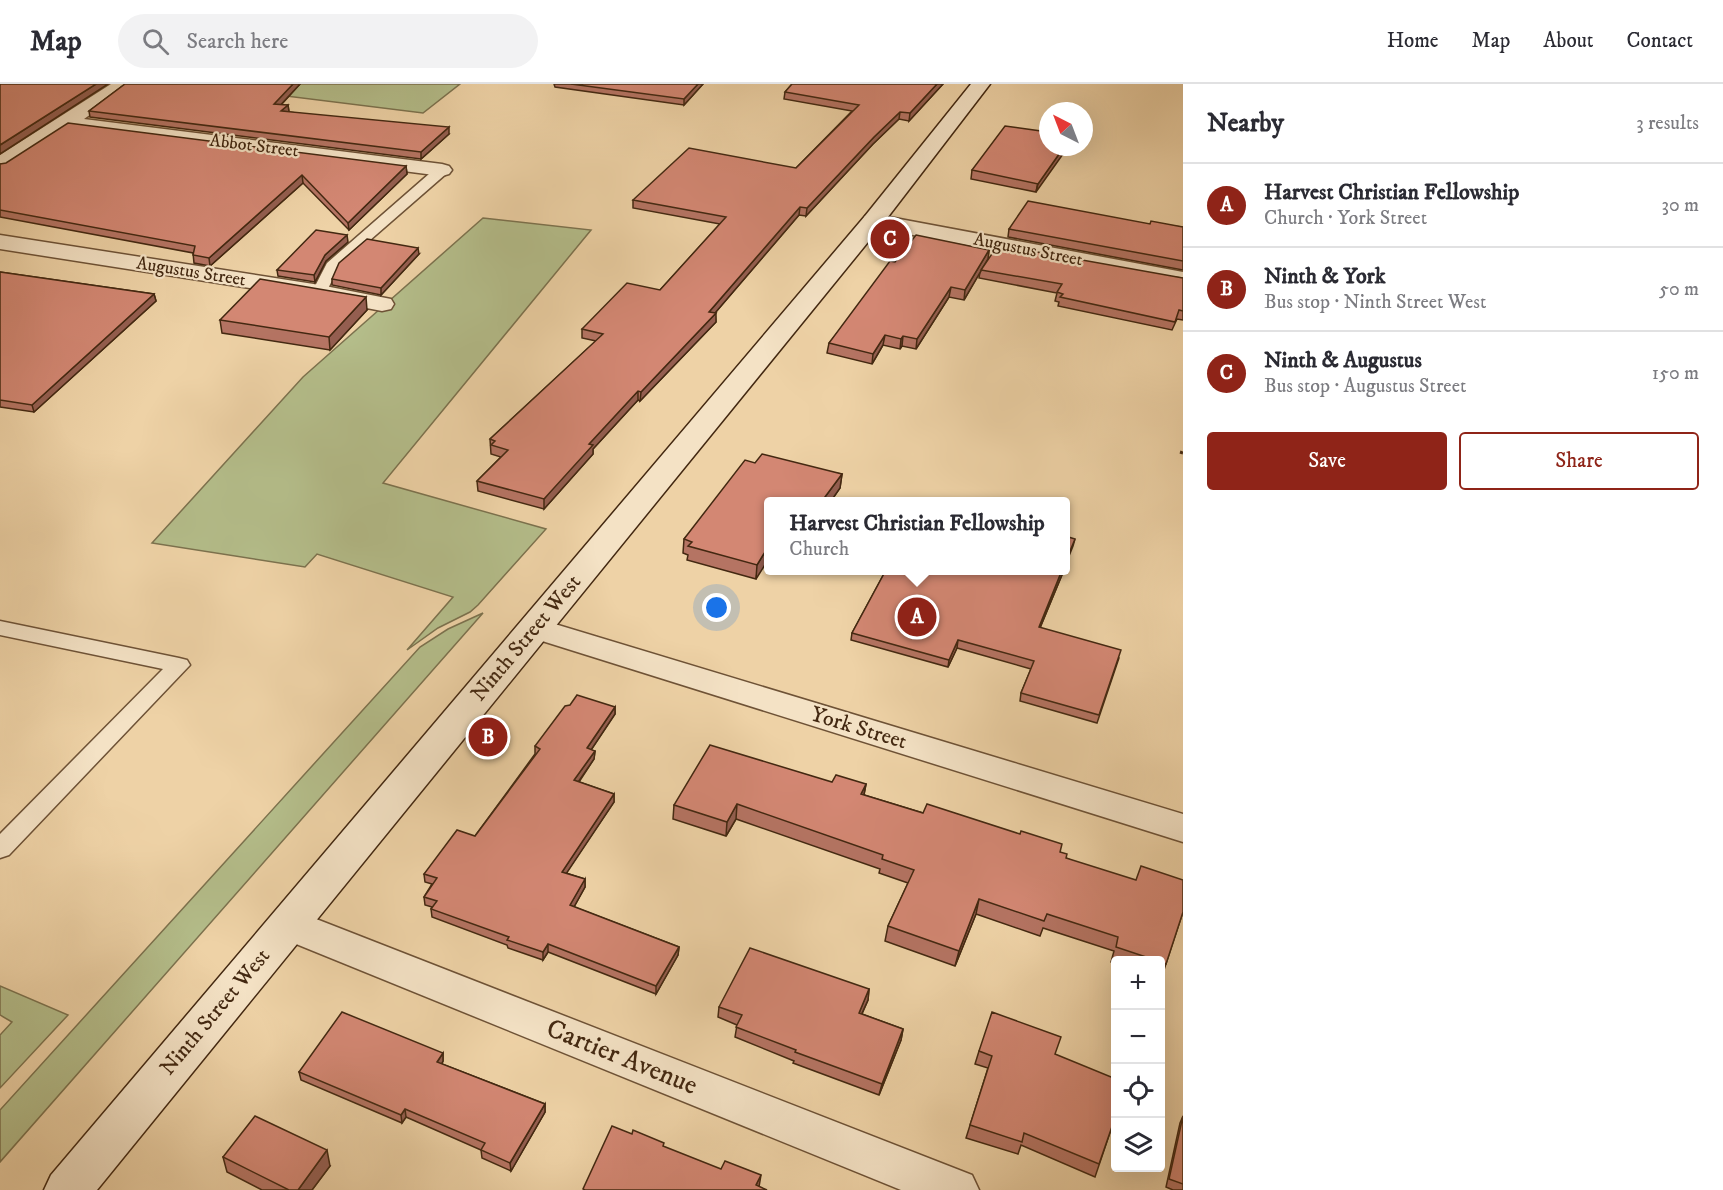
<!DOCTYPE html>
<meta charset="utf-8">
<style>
body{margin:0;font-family:"IM FELL DW Pica",serif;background:#f2f2f3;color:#2b2b33}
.controls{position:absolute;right:18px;bottom:18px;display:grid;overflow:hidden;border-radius:6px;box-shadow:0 6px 24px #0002}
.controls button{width:54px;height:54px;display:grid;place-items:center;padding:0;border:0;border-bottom:2px solid #e1e1e2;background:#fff;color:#2b2b33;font:30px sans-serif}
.compass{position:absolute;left:1039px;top:18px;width:54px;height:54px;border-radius:50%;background:#fff;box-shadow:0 6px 24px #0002;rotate:318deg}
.you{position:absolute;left:717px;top:524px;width:21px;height:21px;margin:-15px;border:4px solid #fff;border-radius:50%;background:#1a73e8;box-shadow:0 0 0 9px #1a73e833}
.badge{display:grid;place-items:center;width:39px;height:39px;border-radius:50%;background:#8f2418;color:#fff;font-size:20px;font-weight:700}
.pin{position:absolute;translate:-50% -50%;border:3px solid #fff;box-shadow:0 2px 6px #0006}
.popup{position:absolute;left:764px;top:413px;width:306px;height:78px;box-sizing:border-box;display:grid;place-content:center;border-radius:6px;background:#fff;filter:drop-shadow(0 2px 4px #0005);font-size:20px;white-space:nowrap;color:#7c7c81}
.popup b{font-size:22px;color:#2b2b33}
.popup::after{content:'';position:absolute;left:50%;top:100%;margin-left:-12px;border:12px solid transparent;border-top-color:#fff}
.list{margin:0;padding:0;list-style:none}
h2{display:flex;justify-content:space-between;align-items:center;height:78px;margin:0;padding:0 24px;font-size:26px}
h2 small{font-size:20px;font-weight:400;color:#7c7c81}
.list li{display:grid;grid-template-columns:39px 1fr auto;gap:18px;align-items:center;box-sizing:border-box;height:84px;padding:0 24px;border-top:2px solid #e1e1e2}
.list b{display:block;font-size:22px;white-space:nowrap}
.list p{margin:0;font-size:20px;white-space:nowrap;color:#7c7c81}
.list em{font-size:20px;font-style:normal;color:#7c7c81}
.actions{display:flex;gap:12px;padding:18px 24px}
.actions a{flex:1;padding:14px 0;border:2px solid #8f2418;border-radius:6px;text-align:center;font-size:21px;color:#8f2418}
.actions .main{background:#8f2418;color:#fff}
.icon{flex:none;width:33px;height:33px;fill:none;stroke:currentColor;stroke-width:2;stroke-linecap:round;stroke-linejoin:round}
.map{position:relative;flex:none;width:1183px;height:1106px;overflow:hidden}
header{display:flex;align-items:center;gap:36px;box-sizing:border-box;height:84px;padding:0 30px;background:#fff;border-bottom:2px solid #e1e1e2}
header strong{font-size:28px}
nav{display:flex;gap:33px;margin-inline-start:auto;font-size:21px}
.search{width:420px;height:54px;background:#f2f2f3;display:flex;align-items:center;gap:15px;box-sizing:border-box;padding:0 21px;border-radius:33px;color:#7c7c81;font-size:22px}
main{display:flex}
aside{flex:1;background:#fff}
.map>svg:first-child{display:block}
.green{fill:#b4bd8a;stroke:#7c724e;stroke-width:1.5}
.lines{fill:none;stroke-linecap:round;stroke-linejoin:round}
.lane-casing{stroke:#6e5236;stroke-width:3}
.street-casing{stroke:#6e5236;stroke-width:3}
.secondary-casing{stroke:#432811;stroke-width:3}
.path{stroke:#432811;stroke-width:3;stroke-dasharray:4 2;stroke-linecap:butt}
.lane{fill:#f4e2c5;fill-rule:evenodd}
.street{fill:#f4e2c5;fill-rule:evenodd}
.secondary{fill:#f4e2c5;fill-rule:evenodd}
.wall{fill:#b57463;stroke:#432811;stroke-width:1.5}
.shaded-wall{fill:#945e50;stroke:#432811;stroke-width:1.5}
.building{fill:#d38773;stroke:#432811;stroke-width:1.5}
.labels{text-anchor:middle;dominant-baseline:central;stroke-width:4.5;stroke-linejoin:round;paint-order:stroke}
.far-street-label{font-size:18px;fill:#432811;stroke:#f4e2c5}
.street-label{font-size:22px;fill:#432811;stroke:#f4e2c5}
.near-street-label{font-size:27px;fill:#432811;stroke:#f4e2c5}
</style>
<header>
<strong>Map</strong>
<div class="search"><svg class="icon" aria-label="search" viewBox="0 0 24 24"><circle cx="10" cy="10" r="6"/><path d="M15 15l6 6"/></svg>Search here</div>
<nav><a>Home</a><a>Map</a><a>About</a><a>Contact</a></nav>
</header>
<main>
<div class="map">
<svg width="1183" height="1106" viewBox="0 0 1183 1106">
<rect width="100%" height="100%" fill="#eed2a6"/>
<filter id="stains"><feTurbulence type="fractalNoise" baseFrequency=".00333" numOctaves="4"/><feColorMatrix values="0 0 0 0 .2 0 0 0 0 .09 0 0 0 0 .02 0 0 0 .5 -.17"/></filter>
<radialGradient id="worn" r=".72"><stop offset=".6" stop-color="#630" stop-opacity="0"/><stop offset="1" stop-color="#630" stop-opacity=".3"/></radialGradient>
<g class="green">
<polygon points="300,0 460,0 423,29 286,12"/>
<polygon points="483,134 591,146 383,399 546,445 478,521 470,528 438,544 407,566 453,513 317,470 305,483 152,459 303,293"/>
<polygon points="483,529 0,1078 0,1026 420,563 448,545"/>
<polygon points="0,902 68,931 0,1004 0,951 12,938 0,931"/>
</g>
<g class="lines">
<g class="lane-casing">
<g id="lane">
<polygon points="442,82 447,83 449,86 447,89 338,184 325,211 315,211 312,208 327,179 437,83"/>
<polygon points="0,537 179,574 187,576 190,581 9,771 0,774 0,750 163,585 0,551"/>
</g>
</g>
<g class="street-casing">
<g id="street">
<polygon points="111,0 133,0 84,35 442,80 449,82 452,86 449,90 442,92 69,44 7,84 0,86 0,71"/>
<polygon points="873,130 1183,188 1183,202 865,142 862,137 865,132"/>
<polygon points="0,151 320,201 391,215 394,220 391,225 382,227 320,215 0,165"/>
<polygon points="535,534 1183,730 1183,758 523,551 519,544 523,537"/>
<polygon points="288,824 972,1091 979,1106 901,1106 274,851 268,840 274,829"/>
</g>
</g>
<g class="secondary-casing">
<polygon id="secondary" points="971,0 990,0 881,142 97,1106 44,1106 51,1091 865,132"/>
</g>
<polyline class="path" points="1180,368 1183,369"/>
<use href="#lane" class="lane"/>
<use href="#street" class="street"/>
<use href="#secondary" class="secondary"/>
</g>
<g class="wall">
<polygon points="125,0 300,0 281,21 288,21 289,28 449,50 421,75 90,33 89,27"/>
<polygon points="554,0 703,0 684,21 555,3"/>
<polygon points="792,0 943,0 909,37 899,35 873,60 806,132 799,131 715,229 716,238 640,317 638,316 593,365 593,370 544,425 478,407 477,397 501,373 491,370 490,355 596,257 582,254 582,245 660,206 720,140 633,124 633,116 796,84 852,27 784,15 785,8"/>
<polygon points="1048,48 1036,108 971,95 972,86"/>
<polygon points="0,80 406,82 407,90 349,146 303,99 210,182 194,179 193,169 0,133"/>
<polygon points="1150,140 1183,143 1183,186 1008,153 1009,145"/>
<polygon points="348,158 326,177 315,198 278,192 277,186"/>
<polygon points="989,166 988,175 1183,194 1183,236 1177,235 1172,246 1058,222 1059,218 1055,217 1057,209 979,194 980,188 964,216 949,213 916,265 902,262 900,265 883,261 872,280 827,269 829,259 895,178"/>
<polygon points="419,170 381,211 332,201 332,195"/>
<polygon points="0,188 154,210 156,217 34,328 0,323"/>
<polygon points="367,226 330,266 222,249 220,236"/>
<polygon points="755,379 842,390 840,404 831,417 768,417 756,495 687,476 688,471 683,469 684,455"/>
<polygon points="886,486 1064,486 1040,544 1119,574 1097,639 1020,617 1021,609 1031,585 957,564 948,583 851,556 852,549"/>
<polygon points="615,623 615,630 591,666 595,667 594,675 579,698 614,710 614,718 566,789 585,795 585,803 574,823 679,863 678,871 656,910 548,868 543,876 508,864 507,861 432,833 431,825 432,823 425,821 424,813 432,800 425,798 424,790 475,752 535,670 535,662"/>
<polygon points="866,700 864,711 923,729 1060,768 1066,774 1183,828 1161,895 1161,876 1116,876 1116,879 1111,878 1114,867 1043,844 1040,852 976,830 955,882 885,857 888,842 908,799 879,789 880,785 736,735 726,752 673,735 674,721"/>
<polygon points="869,905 868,916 862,930 903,945 901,956 879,1011 793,979 794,977 735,953 737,941 718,933 719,923"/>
<polygon points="979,967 1055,970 1116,1031 1095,1093 1021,1061 1018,1070 966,1054 988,984 975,980"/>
<polygon points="443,969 443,977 442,980 545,1020 545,1028 511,1087 482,1074 481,1066 406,1033 402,1039 301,996 299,988"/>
<polygon points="1183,1032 1183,1106 1173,1106 1166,1103 1180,1039"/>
<polygon points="223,1073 330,1082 312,1106 262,1106 227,1088"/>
</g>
<g class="shaded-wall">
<polygon points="96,0 108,0 0,70 0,61"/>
<polygon points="293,0 300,0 275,27 274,20"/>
<polygon points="698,0 703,0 684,21 684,15"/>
<polygon points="937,0 943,0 909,37 910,29"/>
<polygon points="288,21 289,28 281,27"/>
<polygon points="900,28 899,35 873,60 806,132 807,124 874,53"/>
<polygon points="449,43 449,50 421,75 421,68"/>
<polygon points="1064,63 1068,63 1036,108 1038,100"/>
<polygon points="406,82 407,90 349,146 348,139"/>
<polygon points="302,91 303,99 210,182 209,174"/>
<polygon points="800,123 799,131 709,236 709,228"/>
<polygon points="347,151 348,158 326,177 315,198 314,191 325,171"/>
<polygon points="418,164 419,170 381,211 381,204"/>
<polygon points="989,166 988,175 964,216 965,206"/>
<polygon points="951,203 949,213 916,265 917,255"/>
<polygon points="154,210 156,217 34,328 32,321"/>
<polygon points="366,213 367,226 330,266 329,253"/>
<polygon points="716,229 716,238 640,317 641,308"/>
<polygon points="885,251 883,261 872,280 873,270"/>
<polygon points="903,252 902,262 900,265 901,255"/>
<polygon points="638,307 638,316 593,365 593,370 544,425 544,415 589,360"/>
<polygon points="842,390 840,404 831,417 822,417"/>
<polygon points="1075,455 1073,462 1065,482 1065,479"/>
<polygon points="768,463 768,476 756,495 757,481"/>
<polygon points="1062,486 1064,486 1037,551 1039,543"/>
<polygon points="958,556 957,564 948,583 949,576"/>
<polygon points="615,623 615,630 587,672 587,664"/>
<polygon points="595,667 594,675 574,704 574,696"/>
<polygon points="866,700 863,715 861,710"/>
<polygon points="614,710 614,718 562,796 562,788"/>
<polygon points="737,720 736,735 726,752 727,738"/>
<polygon points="585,795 585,803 570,830 570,821"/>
<polygon points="979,815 976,830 955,882 959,867"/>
<polygon points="548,860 548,868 543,876 543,868"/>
<polygon points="679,863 678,871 656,910 656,902"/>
<polygon points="869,905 868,916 857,940 859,929"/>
<polygon points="903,945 901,956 879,1011 882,1000"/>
<polygon points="443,969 443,977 438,986 437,978"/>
<polygon points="545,1020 545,1028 511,1087 510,1079"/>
<polygon points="405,1025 406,1033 402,1039 401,1031"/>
<polygon points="327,1066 330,1082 312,1106 298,1106"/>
<polygon points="761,1091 759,1103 756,1101"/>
</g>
<g class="building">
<polygon points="0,0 96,0 0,61"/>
<polygon points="125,0 293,0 274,20 288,21 281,27 449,43 421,68 89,27"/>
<polygon points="571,0 698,0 684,15"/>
<polygon points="792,0 937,0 910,29 900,28 874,53 807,124 800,123 709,228 716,229 641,308 638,307 589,360 593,361 544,415 477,397 508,366 491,361 495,357 490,355 603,250 582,245 627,199 660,206 726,133 633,116 689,64 796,84 859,21 785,8"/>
<polygon points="68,39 406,82 348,139 302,91 209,174 193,171 195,162 0,126 0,80 6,79"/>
<polygon points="1005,42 1048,48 1048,63 1064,63 1038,100 972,86"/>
<polygon points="1028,117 1150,140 1151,137 1183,143 1183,177 1009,145"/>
<polygon points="316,146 347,151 325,171 314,191 277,186"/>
<polygon points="916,151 989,166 965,206 951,203 917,255 903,252 901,255 885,251 873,270 829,259 890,177 895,178"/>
<polygon points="367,155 418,164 381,204 332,195 339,179"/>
<polygon points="998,161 1183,194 1183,227 1179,226 1175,238 1060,213 1063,210 1057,208 1062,200 981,186"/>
<polygon points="0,188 154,210 32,321 0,316"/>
<polygon points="260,195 366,213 329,253 220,236"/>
<polygon points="762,370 842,390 822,417 813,417 800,414 798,417 768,417 768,463 757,481 688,462 692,458 684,455 745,376 755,379"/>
<polygon points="926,414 939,417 924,417"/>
<polygon points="1065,452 1075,455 1065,479"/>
<polygon points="886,486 1062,486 1039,543 1121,566 1099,631 1021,609 1034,577 958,556 949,576 852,549"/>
<polygon points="577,611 615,623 587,664 595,667 574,696 614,710 562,788 585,795 570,821 679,863 656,902 548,860 543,868 507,856 509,853 431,825 437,817 424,813 437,794 424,790 457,746 475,752 540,665 535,662 565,622 570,621"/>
<polygon points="710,661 832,698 836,691 866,700 861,710 923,729 927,720 1020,750 1021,747 1062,760 1060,768 1067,770 1066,774 1136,796 1141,782 1183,796 1183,828 1166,880 1161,878 1161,876 1155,876 1116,863 1118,853 1047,830 1044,837 979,815 959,867 888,842 914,786 882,775 883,771 737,720 727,738 674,721"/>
<polygon points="750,864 869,905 859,929 903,945 882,1000 795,968 796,966 736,943 742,931 719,923"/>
<polygon points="342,928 443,969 437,978 545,1020 510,1079 481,1066 485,1059 405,1025 401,1031 299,988"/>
<polygon points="992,928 1061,953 1055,970 1116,995 1116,1031 1099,1080 1024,1049 1022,1058 970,1041 992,972 979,967"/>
<polygon points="255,1032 327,1066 298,1106 289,1106 223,1073"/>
<polygon points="1183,1032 1183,1100 1169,1095"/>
<polygon points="612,1042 632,1050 633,1046 664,1059 663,1062 721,1085 725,1077 761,1091 756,1101 767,1106 585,1106 583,1105"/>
</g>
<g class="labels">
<g class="far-street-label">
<text transform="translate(254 62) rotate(7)">Abbot Street</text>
<text transform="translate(1028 166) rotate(11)">Augustus Street</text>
<text transform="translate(191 188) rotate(9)">Augustus Street</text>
</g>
<g class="street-label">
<text transform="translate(526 554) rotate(-50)">Ninth Street West</text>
<text transform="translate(859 644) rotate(17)">York Street</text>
<text transform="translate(215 928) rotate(-50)">Ninth Street West</text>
</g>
<g class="near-street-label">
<text transform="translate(622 973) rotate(22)">Cartier Avenue</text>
</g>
</g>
<rect width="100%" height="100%" filter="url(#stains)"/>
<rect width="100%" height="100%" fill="url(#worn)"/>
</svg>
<div class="controls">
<button>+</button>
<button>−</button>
<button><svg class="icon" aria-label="locate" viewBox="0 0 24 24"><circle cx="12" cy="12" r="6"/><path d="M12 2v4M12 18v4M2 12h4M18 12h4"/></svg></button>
<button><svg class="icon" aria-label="layers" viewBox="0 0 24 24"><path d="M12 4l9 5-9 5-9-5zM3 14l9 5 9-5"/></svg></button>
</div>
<svg class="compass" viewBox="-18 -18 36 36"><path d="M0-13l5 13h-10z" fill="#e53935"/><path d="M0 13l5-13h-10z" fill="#7c7c81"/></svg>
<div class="you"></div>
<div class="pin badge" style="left:917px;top:533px">A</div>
<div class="popup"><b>Harvest Christian Fellowship</b>Church</div>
<div class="pin badge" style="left:488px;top:653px">B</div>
<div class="pin badge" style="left:890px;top:155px">C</div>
</div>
<aside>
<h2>Nearby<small>3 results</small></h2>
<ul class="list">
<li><span class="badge">A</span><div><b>Harvest Christian Fellowship</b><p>Church · York Street</p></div><em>30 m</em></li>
<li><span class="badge">B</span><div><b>Ninth &amp; York</b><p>Bus stop · Ninth Street West</p></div><em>50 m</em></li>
<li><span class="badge">C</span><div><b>Ninth &amp; Augustus</b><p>Bus stop · Augustus Street</p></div><em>150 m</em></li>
</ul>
<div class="actions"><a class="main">Save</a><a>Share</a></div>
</aside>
</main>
